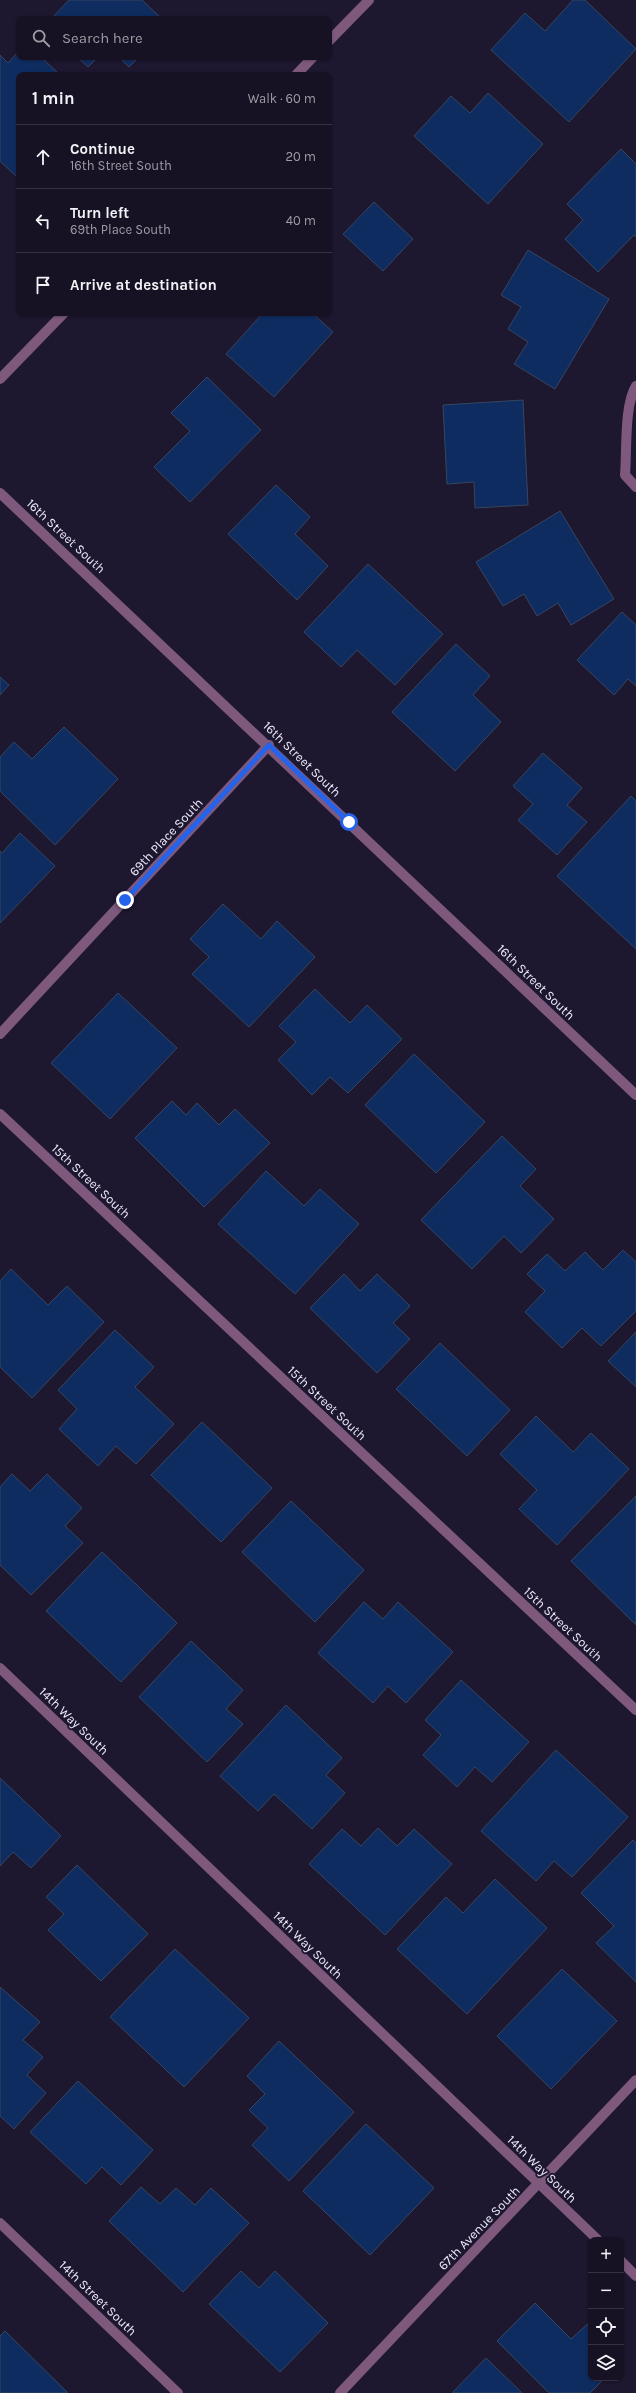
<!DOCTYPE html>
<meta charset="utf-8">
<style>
body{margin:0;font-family:Karla,sans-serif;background:#1f1a2b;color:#f1f3f6}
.controls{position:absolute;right:12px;bottom:12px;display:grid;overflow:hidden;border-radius:8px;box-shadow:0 1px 3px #0004}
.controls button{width:36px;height:36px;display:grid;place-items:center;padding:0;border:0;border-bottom:1px solid #353141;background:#161123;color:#f1f3f6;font:20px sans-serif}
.stop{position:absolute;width:12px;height:12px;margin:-9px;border:3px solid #2563eb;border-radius:50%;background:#fff}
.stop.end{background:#2563eb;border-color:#fff;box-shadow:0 1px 4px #0008}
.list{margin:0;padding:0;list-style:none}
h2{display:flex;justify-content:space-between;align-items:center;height:52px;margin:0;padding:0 16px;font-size:17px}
h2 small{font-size:13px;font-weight:400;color:#9e9da6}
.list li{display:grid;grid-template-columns:26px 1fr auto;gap:12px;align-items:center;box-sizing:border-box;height:64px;padding:0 16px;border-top:1px solid #353141}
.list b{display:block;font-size:15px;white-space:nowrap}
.list p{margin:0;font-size:13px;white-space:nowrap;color:#9e9da6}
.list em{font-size:13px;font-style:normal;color:#9e9da6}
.icon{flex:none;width:22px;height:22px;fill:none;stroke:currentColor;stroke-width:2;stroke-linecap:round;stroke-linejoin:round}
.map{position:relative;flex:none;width:636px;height:2393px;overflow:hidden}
.search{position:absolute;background:#161123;box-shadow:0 1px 3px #0004;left:16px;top:16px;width:316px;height:44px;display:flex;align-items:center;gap:10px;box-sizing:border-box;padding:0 14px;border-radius:8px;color:#9e9da6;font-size:15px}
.panel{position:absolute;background:#161123;box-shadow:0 1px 3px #0004;left:16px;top:72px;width:316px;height:244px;border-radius:8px}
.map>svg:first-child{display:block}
.building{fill:#0f2c61;stroke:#37465f}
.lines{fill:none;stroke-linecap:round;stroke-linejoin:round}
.minor{stroke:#7e597d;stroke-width:10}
.tertiary{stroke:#7e597d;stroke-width:10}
.route{stroke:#2563eb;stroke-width:5}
.labels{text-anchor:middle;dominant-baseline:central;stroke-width:4;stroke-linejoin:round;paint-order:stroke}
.street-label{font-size:13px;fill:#ebe8f9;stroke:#1d172f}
</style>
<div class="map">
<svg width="636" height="2393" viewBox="0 0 636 2393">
<rect width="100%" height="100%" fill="#1d172f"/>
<g class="building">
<polygon points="69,0 142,0 162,19 51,19"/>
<polygon points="573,0 585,0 636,49 569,122 491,50 525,13 545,31"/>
<polygon points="19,51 19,57 41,57 60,75 19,75 19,179 0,161 0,55 8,63"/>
<polygon points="77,57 98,57 88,67"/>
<polygon points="119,57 139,57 129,67"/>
<polygon points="488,93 543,144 488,204 414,136 451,96 470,113"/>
<polygon points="621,149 636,164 636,237 634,235 598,272 565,239 583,220 567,204"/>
<polygon points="374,202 413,239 383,271 343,234"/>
<polygon points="528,250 609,299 555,389 514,364 528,342 508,329 521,307 501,295"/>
<polygon points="263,313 312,313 333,332 274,397 226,354"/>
<polygon points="207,377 261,430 190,502 154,467 190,431 171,413"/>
<polygon points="523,400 528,505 475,508 474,482 447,484 443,405"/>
<polygon points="276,485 310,517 295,534 328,566 297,600 228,534"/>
<polygon points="560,511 614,599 571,625 558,603 537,616 524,594 503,606 476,562"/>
<polygon points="368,564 443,634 395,685 357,650 341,667 304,632"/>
<polygon points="622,612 636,625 636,686 628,679 614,695 577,660"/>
<polygon points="456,644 490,676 473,695 501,722 455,771 392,712"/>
<polygon points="0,677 9,685 0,695"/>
<polygon points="64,727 118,779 55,845 0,791 0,757 14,742 32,759"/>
<polygon points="543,753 582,788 567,805 587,822 557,855 518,820 533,804 513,786"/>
<polygon points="631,796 636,801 636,949 557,876"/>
<polygon points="20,833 55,866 0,923 0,851 2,853"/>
<polygon points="223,904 261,939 277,921 315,957 249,1027 192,974 209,957 190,939"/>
<polygon points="315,989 350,1023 367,1005 402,1039 348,1093 330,1077 312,1095 278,1060 296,1042 279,1026"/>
<polygon points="118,993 177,1048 110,1119 51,1063"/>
<polygon points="414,1054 485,1122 436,1173 365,1105"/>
<polygon points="172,1101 186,1115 197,1103 219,1125 235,1109 270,1143 204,1207 135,1138"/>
<polygon points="502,1136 536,1169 520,1186 554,1219 521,1253 504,1236 472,1269 421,1220"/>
<polygon points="266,1171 304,1206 320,1189 359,1224 295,1294 218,1224"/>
<polygon points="623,1250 636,1262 636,1311 601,1346 582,1328 562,1348 525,1312 545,1291 527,1274 547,1254 565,1271 585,1252 603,1270"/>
<polygon points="11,1269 48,1305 67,1286 104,1322 32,1398 0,1367 0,1281"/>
<polygon points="344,1274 360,1291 377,1274 410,1306 393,1323 410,1339 377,1373 310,1308"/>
<polygon points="115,1330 154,1367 135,1387 174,1424 136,1464 116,1446 98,1466 59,1429 77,1409 58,1390"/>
<polygon points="636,1332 636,1387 608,1361"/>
<polygon points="440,1343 510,1410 467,1456 396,1389"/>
<polygon points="536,1416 573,1452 591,1433 629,1469 557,1545 519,1509 537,1490 500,1454"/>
<polygon points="202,1422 272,1488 221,1542 151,1475"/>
<polygon points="12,1474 30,1491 47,1474 82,1508 65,1526 83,1543 31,1595 0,1565 0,1487"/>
<polygon points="636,1496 636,1625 571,1561"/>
<polygon points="291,1501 364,1570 315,1622 242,1552"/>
<polygon points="102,1552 177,1623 121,1682 46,1611"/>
<polygon points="364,1602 383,1619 398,1602 453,1652 406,1703 388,1686 373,1703 318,1653"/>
<polygon points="191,1641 243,1690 226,1709 243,1724 207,1762 139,1697"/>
<polygon points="461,1680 529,1742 492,1782 475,1767 457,1787 423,1755 441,1735 425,1720"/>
<polygon points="286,1705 342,1758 326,1775 345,1793 312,1829 274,1794 258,1811 220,1776"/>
<polygon points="556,1750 628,1817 572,1877 554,1861 536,1881 481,1831"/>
<polygon points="0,1778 61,1836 31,1868 13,1852 0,1866"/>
<polygon points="378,1828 397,1846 414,1829 452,1864 385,1935 309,1864 342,1829 361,1846"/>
<polygon points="633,1840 636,1843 636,1982 596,1943 614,1926 581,1893"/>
<polygon points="77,1865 148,1934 101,1981 48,1930 64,1914 46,1897"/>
<polygon points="495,1879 547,1928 467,2014 397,1949 446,1897 463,1913"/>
<polygon points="175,1949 249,2018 184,2087 110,2017"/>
<polygon points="562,1969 617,2021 551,2089 497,2036"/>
<polygon points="0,1987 40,2022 23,2040 43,2057 27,2075 46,2093 14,2129 0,2116"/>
<polygon points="279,2041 354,2112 289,2181 252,2145 268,2128 249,2110 265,2094 247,2076"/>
<polygon points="78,2081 153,2150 121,2185 102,2167 86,2184 30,2132"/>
<polygon points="366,2124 434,2188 370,2255 303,2191"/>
<polygon points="141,2187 160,2204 176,2188 195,2205 211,2188 249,2223 183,2292 109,2221"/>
<polygon points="241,2271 259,2288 275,2271 328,2323 280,2372 209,2304"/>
<polygon points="535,2303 571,2339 591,2321 591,2378 605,2378 590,2393 549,2393 497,2341"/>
<polygon points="5,2331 68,2393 0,2393 0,2336"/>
<polygon points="486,2358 522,2393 452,2393"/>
</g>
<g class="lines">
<g class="minor">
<path d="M636,386C624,405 627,452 625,475L636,487"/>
<polyline points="0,1034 269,745"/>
<polyline points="0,1114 636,1710"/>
<polyline points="0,1668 598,2240"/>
<polyline points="0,2223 178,2393"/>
<polyline points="621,2261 636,2276"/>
<polyline points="340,2393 636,2080"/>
</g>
<g class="tertiary">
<polyline points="329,41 369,0"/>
<polyline points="296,75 313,57"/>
<polyline points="0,379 64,313"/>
<polyline points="0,493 636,1095"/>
</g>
</g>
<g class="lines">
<polyline class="route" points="125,900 269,745 349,822"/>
</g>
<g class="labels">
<g class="street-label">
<text transform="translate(66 536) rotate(43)">16th Street South</text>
<text transform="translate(302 759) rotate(44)">16th Street South</text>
<text transform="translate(166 837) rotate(-47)">69th Place South</text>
<text transform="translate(536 982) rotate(44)">16th Street South</text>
<text transform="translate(91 1181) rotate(43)">15th Street South</text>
<text transform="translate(327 1403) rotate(43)">15th Street South</text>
<text transform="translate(563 1624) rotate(43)">15th Street South</text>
<text transform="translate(74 1721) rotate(44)">14th Way South</text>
<text transform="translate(308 1945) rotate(44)">14th Way South</text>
<text transform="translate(542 2169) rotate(44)">14th Way South</text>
<text transform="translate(479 2228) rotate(-46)">67th Avenue South</text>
<text transform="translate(98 2298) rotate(44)">14th Street South</text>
</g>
</g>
</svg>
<div class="controls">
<button>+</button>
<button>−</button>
<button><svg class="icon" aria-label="locate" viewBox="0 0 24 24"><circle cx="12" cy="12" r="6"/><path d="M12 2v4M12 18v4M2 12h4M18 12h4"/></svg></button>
<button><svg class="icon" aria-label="layers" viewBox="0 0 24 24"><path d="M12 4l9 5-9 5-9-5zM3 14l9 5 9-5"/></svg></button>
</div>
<div class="stop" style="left:349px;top:822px"></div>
<div class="stop end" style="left:125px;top:900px"></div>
<div class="search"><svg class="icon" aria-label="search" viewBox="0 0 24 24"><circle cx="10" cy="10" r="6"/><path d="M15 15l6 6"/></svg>Search here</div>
<section class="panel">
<h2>1 min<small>Walk · 60 m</small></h2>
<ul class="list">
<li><svg class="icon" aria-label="ahead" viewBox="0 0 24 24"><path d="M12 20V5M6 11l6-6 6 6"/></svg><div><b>Continue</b><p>16th Street South</p></div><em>20 m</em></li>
<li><svg class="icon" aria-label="left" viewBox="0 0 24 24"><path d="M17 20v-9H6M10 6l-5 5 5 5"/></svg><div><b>Turn left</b><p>69th Place South</p></div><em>40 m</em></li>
<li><svg class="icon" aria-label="arrive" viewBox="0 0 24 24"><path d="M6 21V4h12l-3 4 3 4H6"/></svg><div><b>Arrive at destination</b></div></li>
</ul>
</section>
</div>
